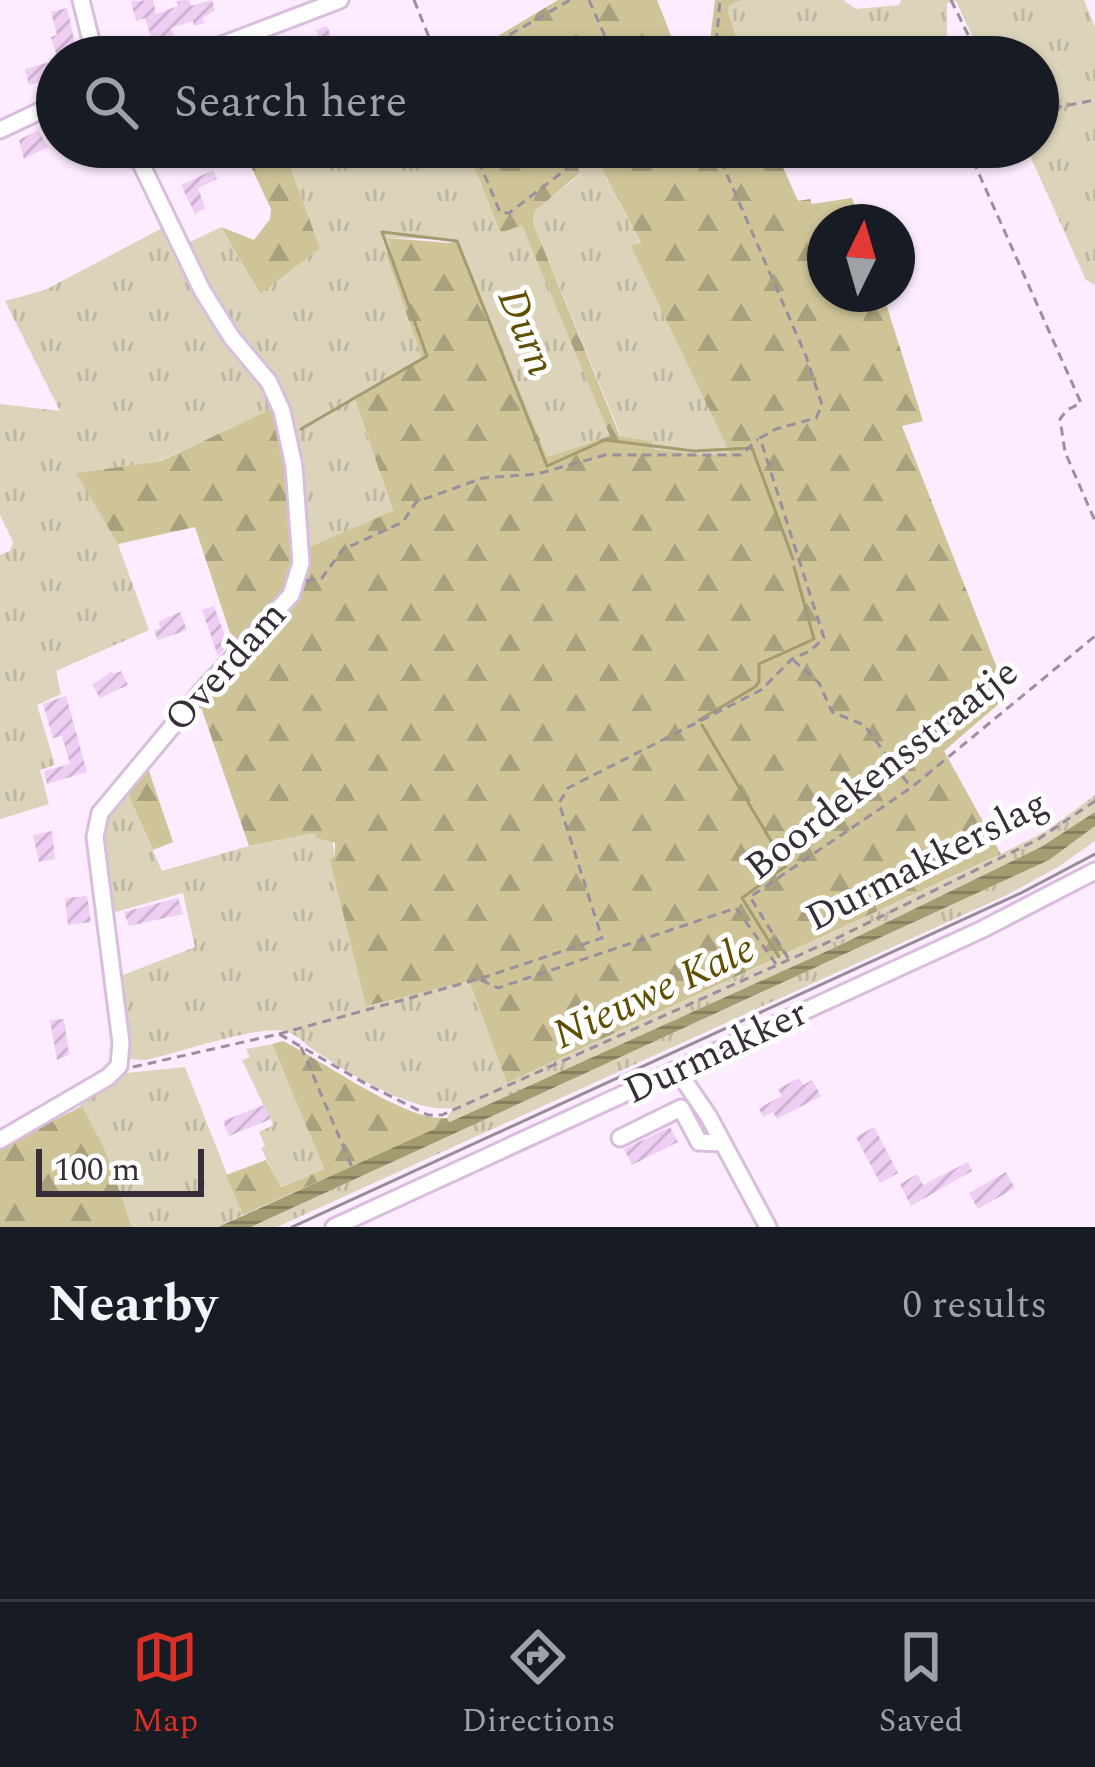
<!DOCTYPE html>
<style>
body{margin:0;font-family:Spectral,serif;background:#242831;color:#f1f3f6}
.compass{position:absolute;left:807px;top:204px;width:108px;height:108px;border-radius:50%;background:#171b24;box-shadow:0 3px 9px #0004;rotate:5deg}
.scale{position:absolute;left:36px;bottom:30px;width:168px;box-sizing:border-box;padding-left:12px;border:6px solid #382e39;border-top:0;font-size:33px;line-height:42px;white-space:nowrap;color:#382e39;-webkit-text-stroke:9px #fff;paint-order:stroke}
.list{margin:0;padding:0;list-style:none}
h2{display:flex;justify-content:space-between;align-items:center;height:156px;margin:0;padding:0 48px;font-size:51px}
h2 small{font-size:39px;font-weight:400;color:#9ea1a6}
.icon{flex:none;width:66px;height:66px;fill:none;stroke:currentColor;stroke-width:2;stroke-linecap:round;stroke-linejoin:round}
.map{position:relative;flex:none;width:1095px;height:1227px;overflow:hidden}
.search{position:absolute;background:#171b24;box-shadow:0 3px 9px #0004;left:36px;right:36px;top:36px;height:132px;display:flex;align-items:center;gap:30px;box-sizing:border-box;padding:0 42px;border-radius:66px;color:#9ea1a6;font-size:45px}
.sheet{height:372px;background:#171b24}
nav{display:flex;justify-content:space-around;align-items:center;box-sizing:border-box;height:168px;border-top:3px solid #363941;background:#171b24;font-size:33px;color:#9ea1a6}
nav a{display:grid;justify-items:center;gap:6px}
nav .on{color:#d93025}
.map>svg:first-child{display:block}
.grass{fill:url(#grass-tufts)}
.forest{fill:url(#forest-firs);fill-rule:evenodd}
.water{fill:url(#water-rules)}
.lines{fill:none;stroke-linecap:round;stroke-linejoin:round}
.stream{stroke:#a59b71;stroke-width:3}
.building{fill:url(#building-hatch)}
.minor-casing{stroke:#d8bedc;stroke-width:21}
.path{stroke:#9c8e9d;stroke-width:3;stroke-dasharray:9 6;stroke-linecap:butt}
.minor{stroke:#fff;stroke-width:15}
.rail{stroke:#988b9a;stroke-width:3}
.labels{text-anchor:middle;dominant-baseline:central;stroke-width:10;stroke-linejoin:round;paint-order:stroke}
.street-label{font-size:39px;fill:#382e39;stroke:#fff}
.water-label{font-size:42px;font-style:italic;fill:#5f4f00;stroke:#fff}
</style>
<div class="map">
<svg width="1095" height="1227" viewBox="0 0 1095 1227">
<defs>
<pattern id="grass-tufts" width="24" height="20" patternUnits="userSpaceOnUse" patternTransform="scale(3)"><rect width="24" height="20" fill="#dbd4ba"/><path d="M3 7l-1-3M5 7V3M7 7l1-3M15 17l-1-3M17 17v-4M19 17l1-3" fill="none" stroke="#bdb6a1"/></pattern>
<pattern id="forest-firs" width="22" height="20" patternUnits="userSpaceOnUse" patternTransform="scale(3)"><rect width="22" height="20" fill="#cfc498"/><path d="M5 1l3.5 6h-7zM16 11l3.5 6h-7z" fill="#a9a07d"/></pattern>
<pattern id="water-rules" width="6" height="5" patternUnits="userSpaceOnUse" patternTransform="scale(3)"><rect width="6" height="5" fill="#a59b71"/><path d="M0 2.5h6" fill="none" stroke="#877f5e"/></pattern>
<pattern id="building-hatch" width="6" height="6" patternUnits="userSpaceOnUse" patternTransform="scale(3)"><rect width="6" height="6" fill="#eecef2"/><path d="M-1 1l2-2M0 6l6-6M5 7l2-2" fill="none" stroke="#cdb1d0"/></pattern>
</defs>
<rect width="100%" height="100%" fill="#fdecff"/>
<g class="grass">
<polygon points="743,0 843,0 856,9 899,5 901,0 1084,0 1095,27 1095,285 1086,280 1026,147 1038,147 1038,57 982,57 956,1 947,3 947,37 957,57 743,57 728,12 728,5"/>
<polygon points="283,147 466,147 501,232 522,224 610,436 547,457 458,240 389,238 391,252 385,254 422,358 354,397 393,512 309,547 291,412 221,310 188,243 221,227 259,293 320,248"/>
<polygon points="594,155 641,244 632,247 731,453 707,455 653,449 652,441 621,436 533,223 534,212 580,174 577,170"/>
<polygon points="166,226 273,408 160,461 77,473 118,544 149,630 56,671 61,694 37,705 55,765 40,770 49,804 0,819 0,555 10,551 13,542 0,515 0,404 60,411 5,301 45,290"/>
<path d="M126,790L162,871L249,846L315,833L321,839L332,840L335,856L469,981L507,1083L987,861L1048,830L1095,795V812L1041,847L836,947L450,1123L447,1118L453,1108C414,1114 348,1073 315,1051C305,1045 297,1033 284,1031C258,1025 176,1054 145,1060L130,1059L118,977L195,947L183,893L112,913C105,862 92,834 126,790Z"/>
<polygon points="1095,826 1095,841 1058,867 1007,895 277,1227 251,1227 1049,860"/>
<polygon points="272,1044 324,1169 280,1187 261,1148 265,1146 259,1132 273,1125 242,1060 250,1057 246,1049"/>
<polygon points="185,1067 243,1215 218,1227 132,1227 106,1152 80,1104 82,1097 116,1074"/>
</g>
<g class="forest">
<polygon points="558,0 657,0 674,43 688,37 694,57 463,57"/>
<polygon points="715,0 743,0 729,5 728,12 743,57 708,57"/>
<polygon points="269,147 283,147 320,248 260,294 221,227 254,240 270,219 271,209 246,156"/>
<path d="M466,147H774L798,201L810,199L812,204L852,198L860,222H825V294H883L923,421L902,426L1008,696L944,751L1001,854L507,1083L469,981L366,1006L330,860L335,856V843L317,838L315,833L249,846L201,707L177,733L215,684L220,686L268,634L265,630L298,580L309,547L393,511L354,397L422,358L385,253L391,252L388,238L450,243L458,240L547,457L610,436L522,225L501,233ZM595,156L641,243L631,246L730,453L707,455L654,449L652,441L620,436L533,223L534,212L580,173L578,169Z"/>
<path d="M273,408C285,457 309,540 284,587C272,608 251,627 234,645L195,527L118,544L76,473L161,461Z"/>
<polygon points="147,765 173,842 153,850 126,790"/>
<path d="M283,1041C320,1059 408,1123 447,1118L450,1123L243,1215L226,1175L266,1160L281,1187L324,1169L272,1044Z"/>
<polygon points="82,1106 106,1152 132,1227 0,1227 0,1148"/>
</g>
<polygon class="water" points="1095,812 1095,826 1049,860 251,1227 218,1227 836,947 1041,847"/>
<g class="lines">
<g class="stream">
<polyline points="301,429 427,356 382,232 457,241 547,466 605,440 694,451 752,448 793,559"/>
<polyline points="699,720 755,687 759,682 759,664 814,639 794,567"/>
<polyline points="702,725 786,866 742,898 779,957"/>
</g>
</g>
<g class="building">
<polygon points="153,0 156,14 178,6 177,2 183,0 189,0 191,6 212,0 215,10 203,18 205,23 194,26 193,21 171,28 174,36 153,43 145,18 136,21 131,1"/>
<polygon points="67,8 71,25 78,57 57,57 51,37 57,35 51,12"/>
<polygon points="327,26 339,57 248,57 295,38 300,52 321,44 316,30"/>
<polygon points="57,60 57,77 29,85 25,69"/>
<polygon points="38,130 48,147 24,159 19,140"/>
<polygon points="213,170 217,179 198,188 205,208 195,214 181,185"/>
<polygon points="214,606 228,645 218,656 202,610"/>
<polygon points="180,612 187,630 158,640 154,631 161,628 158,622"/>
<polygon points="112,671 113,674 121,671 128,685 100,698 92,685"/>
<polygon points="66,696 87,772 47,784 44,771 70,764 62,736 53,738 43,704"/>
<polygon points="52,831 55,859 39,862 33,835"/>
<polygon points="87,896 91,922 68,925 65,898"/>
<polygon points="178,898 183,914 129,926 124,912"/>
<polygon points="64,1019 69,1055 57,1060 50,1020"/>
<polygon points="799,1078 803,1085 812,1080 821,1096 777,1119 773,1112 763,1117 759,1108 782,1096 778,1089"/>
<polygon points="264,1105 271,1119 229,1136 223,1121"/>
<polygon points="670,1127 678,1142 632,1165 624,1149"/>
<polygon points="874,1127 898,1173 880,1183 856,1137"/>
<polygon points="968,1162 972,1171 911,1206 900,1184 917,1174 923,1185"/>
<polygon points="1006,1172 1015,1188 978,1209 969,1193"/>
</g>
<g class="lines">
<g class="minor-casing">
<g id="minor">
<polyline points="81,0 95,57"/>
<polyline points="190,57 340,0"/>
<polyline points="0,130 57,103"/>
<polyline points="677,1070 709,1117 768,1227"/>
<polyline points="620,1138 681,1108 699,1142 723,1143"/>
<polyline points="0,1140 108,1077 119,1066 121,1043 95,837 100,813 201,692 291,595 301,563 294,466 282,411 269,382 232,338 202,290 133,147"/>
<polyline points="334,1227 983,929 1095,871"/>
</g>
</g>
<g class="path">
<polyline points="414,0 437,57"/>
<polyline points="589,0 614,57"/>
<polyline points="951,0 979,57"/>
<polyline points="471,57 570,0"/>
<polyline points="715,57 720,0"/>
<polyline points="1038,111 1095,100"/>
<polyline points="473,147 500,212 509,213 595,147"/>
<polyline points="967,147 1081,403 1067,410 1060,419 1065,452 1095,521"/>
<polyline points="597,160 614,147"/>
<polyline points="306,581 322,578 342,550 403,522 416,502 483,478 537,474 605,455 741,455 758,439"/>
<polyline points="793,660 819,683 832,712 864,725 910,786"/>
<polyline points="788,958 750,897 912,787 1095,636"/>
<polyline points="481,980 498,988 736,908 776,964"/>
<polyline points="279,1034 479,979 602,938 559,803 568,788 761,690 792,659 810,651 824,638 760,438 776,429 816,418 822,405 806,356 715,147"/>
<polyline points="301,1047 352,1167"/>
<polyline points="133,1067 279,1034 368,1085 428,1115 442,1115 833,940 1037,840 1095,801"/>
</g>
<use href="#minor" class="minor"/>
<polyline class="rail" points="292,1227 1021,893 1095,854"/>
</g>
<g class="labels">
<g class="street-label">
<text transform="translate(226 667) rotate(-48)">Overdam</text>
<text transform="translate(882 770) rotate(-38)">Boordekensstraatje</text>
<text transform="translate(927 861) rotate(-27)">Durmakkerslag</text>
<text transform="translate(716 1052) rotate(-25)">Durmakker</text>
</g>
<g class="water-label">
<text transform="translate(526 332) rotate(68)">Durn</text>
<text transform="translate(654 992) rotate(-25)">Nieuwe Kale</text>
</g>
</g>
</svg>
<svg class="compass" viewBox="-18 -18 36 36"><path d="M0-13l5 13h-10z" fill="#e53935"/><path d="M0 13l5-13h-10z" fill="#9ea1a6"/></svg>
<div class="scale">100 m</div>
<div class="search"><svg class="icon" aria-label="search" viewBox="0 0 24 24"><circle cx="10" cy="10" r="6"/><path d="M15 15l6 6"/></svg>Search here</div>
</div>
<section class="sheet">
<h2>Nearby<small>0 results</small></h2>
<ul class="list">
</ul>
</section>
<nav>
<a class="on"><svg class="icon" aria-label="map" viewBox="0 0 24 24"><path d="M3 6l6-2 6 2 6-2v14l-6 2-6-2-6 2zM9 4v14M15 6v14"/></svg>Map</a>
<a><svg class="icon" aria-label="directions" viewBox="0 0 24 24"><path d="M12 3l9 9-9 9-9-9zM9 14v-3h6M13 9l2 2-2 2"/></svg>Directions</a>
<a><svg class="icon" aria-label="saved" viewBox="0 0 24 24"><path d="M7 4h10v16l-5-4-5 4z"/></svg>Saved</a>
</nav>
